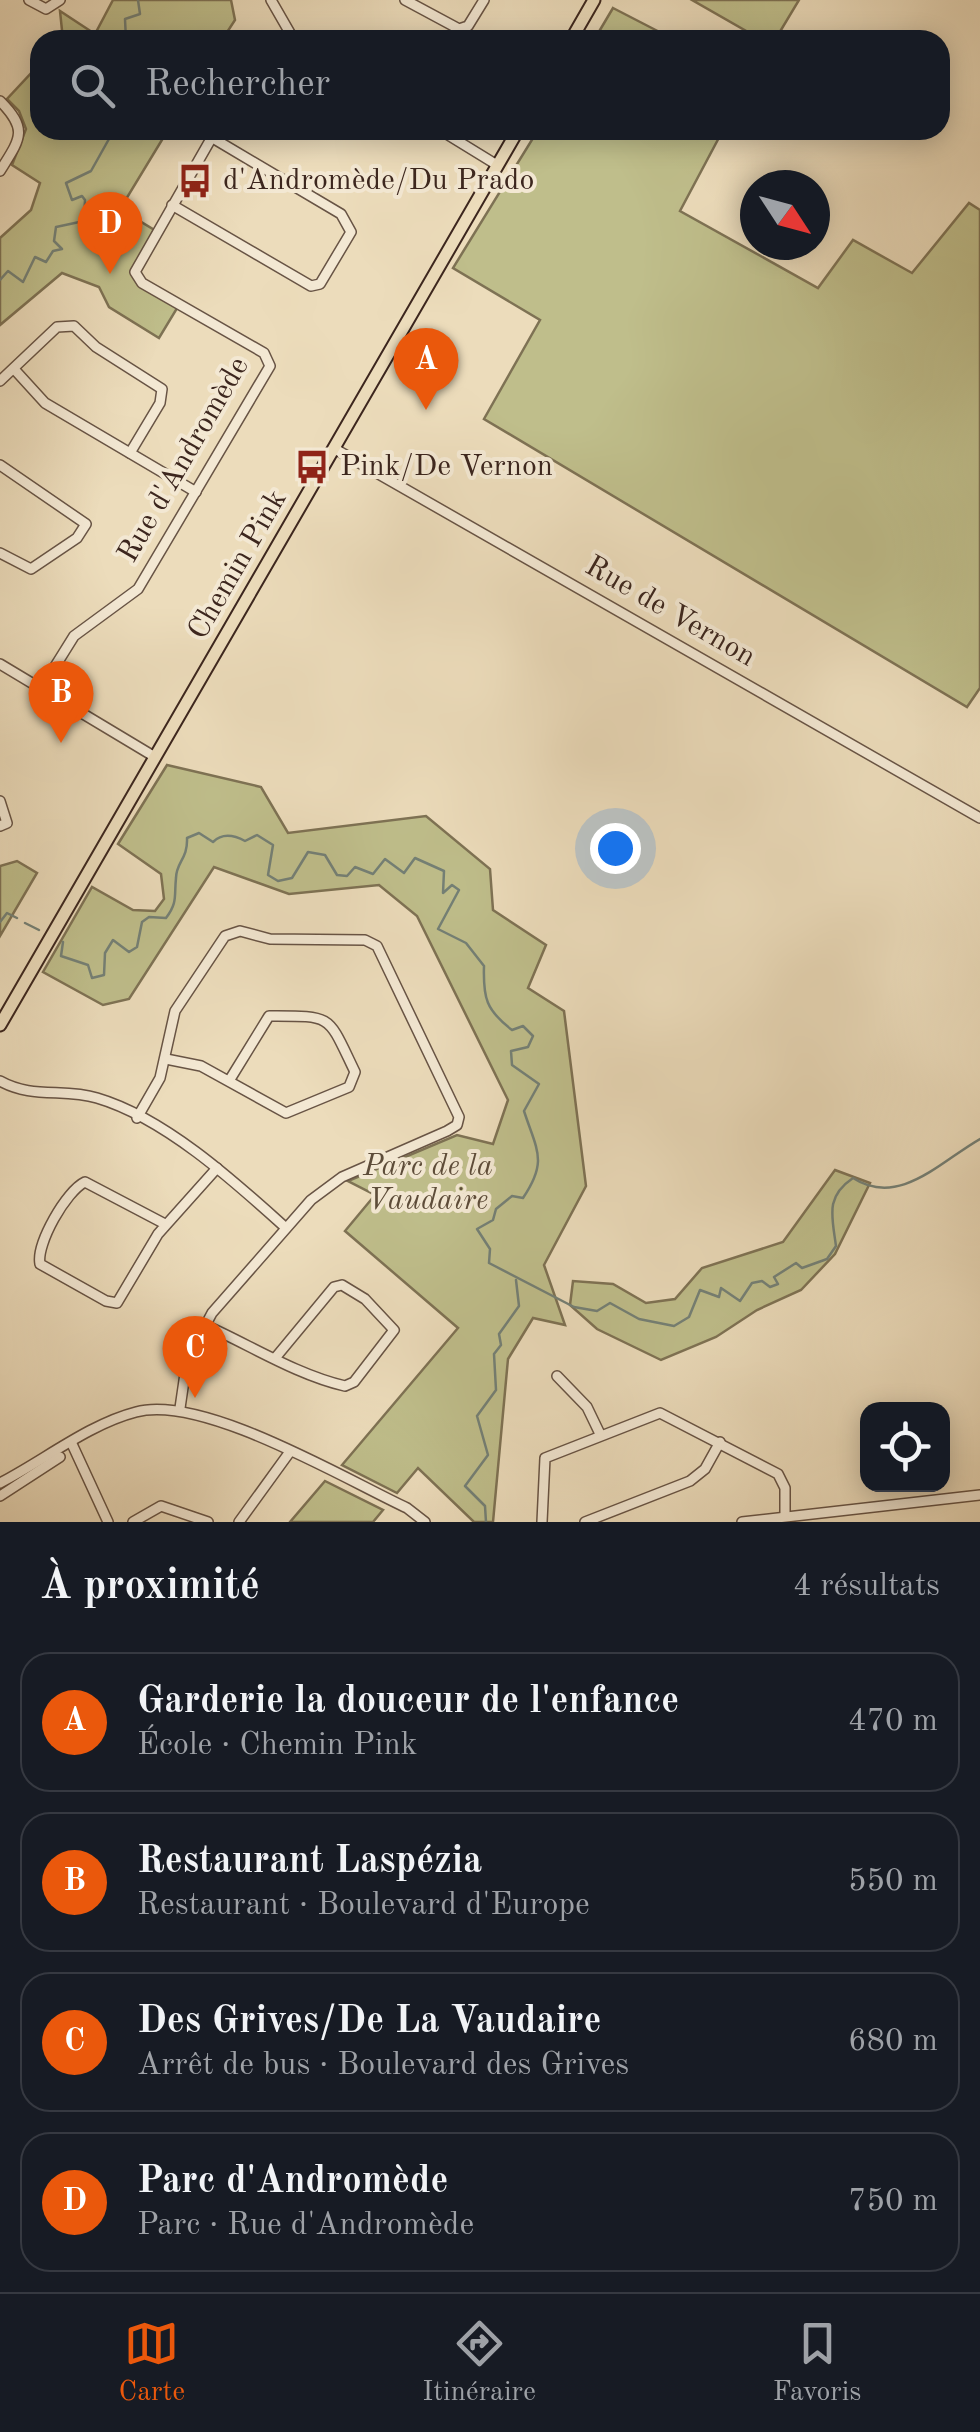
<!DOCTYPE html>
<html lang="fr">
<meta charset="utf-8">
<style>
body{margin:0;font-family:"Old Standard TT",serif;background:#20242c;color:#f1f3f6}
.controls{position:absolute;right:30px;bottom:30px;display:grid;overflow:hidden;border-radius:20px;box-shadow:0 5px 25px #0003}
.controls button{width:90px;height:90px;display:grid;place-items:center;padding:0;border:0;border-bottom:2px solid #363941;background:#171b24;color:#f1f3f6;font:50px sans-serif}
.compass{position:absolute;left:740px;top:170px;width:90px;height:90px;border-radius:50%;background:#171b24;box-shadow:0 5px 25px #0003;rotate:126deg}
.you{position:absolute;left:615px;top:848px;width:35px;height:35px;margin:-25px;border:8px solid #fff;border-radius:50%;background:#1a73e8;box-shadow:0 0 0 15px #1a73e833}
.badge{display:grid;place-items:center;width:65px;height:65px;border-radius:50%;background:#ea580c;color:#fff;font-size:32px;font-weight:700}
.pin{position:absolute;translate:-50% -82px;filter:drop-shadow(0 2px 5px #0008)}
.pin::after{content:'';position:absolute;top:52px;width:35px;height:30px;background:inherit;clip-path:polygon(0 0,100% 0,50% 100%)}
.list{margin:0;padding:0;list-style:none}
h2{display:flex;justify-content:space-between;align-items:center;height:130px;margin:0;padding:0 40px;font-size:42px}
h2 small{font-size:32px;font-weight:400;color:#9ea1a6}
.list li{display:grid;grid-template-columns:65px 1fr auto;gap:30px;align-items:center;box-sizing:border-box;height:140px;margin:0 20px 20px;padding:0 20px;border:2px solid #363941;border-radius:30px}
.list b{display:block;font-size:38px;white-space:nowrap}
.list p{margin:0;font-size:32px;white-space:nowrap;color:#9ea1a6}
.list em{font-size:32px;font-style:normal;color:#9ea1a6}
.icon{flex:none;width:55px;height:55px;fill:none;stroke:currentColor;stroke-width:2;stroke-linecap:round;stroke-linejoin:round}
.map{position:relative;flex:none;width:980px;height:1522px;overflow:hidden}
.search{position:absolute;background:#171b24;box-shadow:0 5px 25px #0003;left:30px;right:30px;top:30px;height:110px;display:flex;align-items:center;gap:25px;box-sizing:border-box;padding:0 35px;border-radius:30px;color:#9ea1a6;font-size:38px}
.sheet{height:770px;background:#171b24}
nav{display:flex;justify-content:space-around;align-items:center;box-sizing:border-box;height:140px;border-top:2px solid #363941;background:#171b24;font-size:28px;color:#9ea1a6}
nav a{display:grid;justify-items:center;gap:5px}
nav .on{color:#ea580c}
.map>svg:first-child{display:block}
.green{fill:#bfbe8b;stroke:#7e7254;stroke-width:2.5}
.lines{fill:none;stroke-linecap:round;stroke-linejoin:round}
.stream{stroke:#748076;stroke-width:2.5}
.minor-casing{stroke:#685445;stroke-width:12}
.major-casing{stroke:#3c261e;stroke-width:15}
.minor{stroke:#f3e8d3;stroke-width:9}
.major{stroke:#ecdcbb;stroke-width:11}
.labels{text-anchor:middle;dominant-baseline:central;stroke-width:8;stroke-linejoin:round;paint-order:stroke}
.poi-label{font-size:30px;fill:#3c261e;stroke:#f3e8d3;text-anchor:start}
.street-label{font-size:30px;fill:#3c261e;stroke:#f3e8d3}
.park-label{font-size:30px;font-style:italic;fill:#5d4c39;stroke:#f3e8d3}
</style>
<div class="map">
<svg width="980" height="1522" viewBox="0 0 980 1522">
<rect width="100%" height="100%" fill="#ecdcbb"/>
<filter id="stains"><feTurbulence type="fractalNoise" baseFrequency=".002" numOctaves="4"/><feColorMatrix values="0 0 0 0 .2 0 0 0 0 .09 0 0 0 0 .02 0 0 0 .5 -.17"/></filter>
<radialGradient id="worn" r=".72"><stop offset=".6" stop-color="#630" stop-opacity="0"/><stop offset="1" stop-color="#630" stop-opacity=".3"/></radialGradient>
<g class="green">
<polygon points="113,0 231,0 235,20 222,40 63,40 60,11 95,34"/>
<polygon points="692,0 799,0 775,40 762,40"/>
<polygon points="613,8 675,40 594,40"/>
<polygon points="35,69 40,73 40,130 168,130 120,209 156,231 138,262 138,279 179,305 159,338 109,307 99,287 62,273 0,325 0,238 31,210 40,183 12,165 26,129 19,111 7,99"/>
<polygon points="538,130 723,130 680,211 818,288 853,240 912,273 969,203 980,210 980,688 967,707 484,419 540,320 453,268"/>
<polygon points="167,765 261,787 288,833 426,816 490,869 493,910 546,945 528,988 564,1011 586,1186 544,1265 565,1325 533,1318 508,1359 493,1522 474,1522 418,1468 397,1493 342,1465 458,1328 345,1231 375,1195 348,1181 457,1135 493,1144 508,1100 417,916 379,885 289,894 214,867 129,999 103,1005 43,972 92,887 133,910 155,911 164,899 161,874 118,844"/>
<polygon points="17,861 37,873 0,936 0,866"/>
<polygon points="835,1170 870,1183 835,1254 801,1290 757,1310 716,1337 661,1360 597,1329 570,1305 573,1281 613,1284 646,1303 675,1299 702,1268 783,1242"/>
<polygon points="325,1481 383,1510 373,1522 290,1522"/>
</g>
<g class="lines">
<g class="stream">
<polyline points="126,40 125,19 140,14 138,0"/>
<polyline points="0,280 8,271 23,282 35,257 46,262 53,251 62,249 54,241 56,227 84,221 85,200 82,196 72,200 66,183 91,171 114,130"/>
<polyline points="0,922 7,913 17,918"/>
<polyline points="25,923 39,930"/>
<path d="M63,942L61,956L88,965L92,978L104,975L105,953L113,940L129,952L137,947L142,922L149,917L166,918C178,902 174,896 176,878C176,862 188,859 187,838L199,833L213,842C222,833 234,835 245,841L257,835L273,845L268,875L278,881L292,878L308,852L325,855L337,875L347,876L355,867L373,874L385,859L404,873L415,858L444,871L443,893L452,885L459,890L438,929L466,943L484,966C483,998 486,1010 512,1030L523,1026L533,1036L528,1047L511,1051L512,1065L539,1084L524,1111C537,1151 548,1161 523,1198L512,1196L496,1209L493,1220L477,1229L490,1249L489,1263L574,1307L597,1311L610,1303L639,1319L674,1326L689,1317L700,1290L719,1297L721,1288L740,1301L752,1283L762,1281L770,1287L778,1284L774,1277L796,1263L802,1268L827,1259L836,1246C832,1216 825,1197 853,1178C899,1208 941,1161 980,1139"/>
<polyline points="486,1522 485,1506 465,1486 488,1455 477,1416 496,1390 494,1354 501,1345 499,1334 519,1306 516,1280"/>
</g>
<g class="minor-casing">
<g id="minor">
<polyline points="29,0 46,9 60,0"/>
<polyline points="271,0 294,40"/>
<polyline points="405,0 459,29 468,26 484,0"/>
<path d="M0,101C29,130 20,139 0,171"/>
<polyline points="440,130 497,165"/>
<polyline points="172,205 311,286 320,284 351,232 341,214 211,137"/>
<polyline points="14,369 45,403 196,492"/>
<polyline points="0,381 57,327 74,326 96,347 162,389 160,403 130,453"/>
<polyline points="335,449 980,818"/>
<polyline points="0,465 86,524 77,538 31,569 0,553"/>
<polyline points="0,664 155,757"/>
<polyline points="41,689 74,636 138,589 270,366 264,353 142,283 135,272 216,130"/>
<polyline points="0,801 7,823 0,826"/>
<path d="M166,1059L201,1066L286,1113L349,1087L355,1072C327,1014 334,1016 269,1016L229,1081"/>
<path d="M0,1081C32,1099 64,1088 97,1098C165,1118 235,1182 286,1228"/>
<polyline points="137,1118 160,1078 175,1011 225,936 240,931 270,939 365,940 377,946 459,1117 457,1125 447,1131 342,1177 311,1200 212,1313 187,1360 180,1408"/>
<path d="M165,1224L85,1182C66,1191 36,1244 40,1264L106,1301L117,1303L158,1234L217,1168"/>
<path d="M205,1325C250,1345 297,1375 345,1386L354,1382L394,1330L365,1299L342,1285L334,1287L276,1357"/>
<polyline points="557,1376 587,1407 600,1434"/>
<polyline points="72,1444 108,1522"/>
<path d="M0,1483C43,1461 89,1424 136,1412C202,1394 343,1478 407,1508L425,1522"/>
<polyline points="0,1496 60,1457"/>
<polyline points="133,1522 161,1506 208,1522"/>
<polyline points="239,1522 289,1453"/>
<polyline points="542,1522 545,1458 660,1413 778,1474 785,1488 785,1514"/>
<polyline points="585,1522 690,1481 705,1469 720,1442"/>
<polyline points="742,1522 980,1495"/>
</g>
</g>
<g class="major-casing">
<g id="major">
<polyline points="571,40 594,0"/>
<polyline points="0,1025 518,130"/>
</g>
</g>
<use href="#minor" class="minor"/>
<use href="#major" class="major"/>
</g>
<defs>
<g id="bus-bare" transform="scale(2.7)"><path d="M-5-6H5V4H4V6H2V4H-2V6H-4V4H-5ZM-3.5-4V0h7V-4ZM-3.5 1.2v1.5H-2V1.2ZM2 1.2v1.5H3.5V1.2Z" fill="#8f2418" stroke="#f3e8d3" stroke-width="2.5" paint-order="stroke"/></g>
</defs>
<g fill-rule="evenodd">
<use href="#bus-bare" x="195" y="181"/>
<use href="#bus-bare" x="312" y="467"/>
</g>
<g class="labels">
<g class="poi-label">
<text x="223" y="181">d'Andromède/Du Prado</text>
<text x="340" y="467">Pink/De Vernon</text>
</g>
<g class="street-label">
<text transform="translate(184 460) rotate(-60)">Rue d'Andromède</text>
<text transform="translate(238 565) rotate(-60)">Chemin Pink</text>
<text transform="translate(670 612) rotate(30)">Rue de Vernon</text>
</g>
<g class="park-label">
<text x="428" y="1167">Parc de la<tspan x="428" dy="34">Vaudaire</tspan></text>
</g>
</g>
<rect width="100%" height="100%" filter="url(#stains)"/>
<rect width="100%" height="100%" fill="url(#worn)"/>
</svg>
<div class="controls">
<button><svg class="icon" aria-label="locate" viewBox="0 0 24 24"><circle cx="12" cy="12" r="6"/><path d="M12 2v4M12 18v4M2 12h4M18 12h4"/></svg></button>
</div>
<svg class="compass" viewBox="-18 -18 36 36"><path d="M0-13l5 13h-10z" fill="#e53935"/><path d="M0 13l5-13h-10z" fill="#9ea1a6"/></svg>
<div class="you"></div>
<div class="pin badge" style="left:426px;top:410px">A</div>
<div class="pin badge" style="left:61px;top:743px">B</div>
<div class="pin badge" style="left:195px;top:1398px">C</div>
<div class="pin badge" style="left:110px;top:274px">D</div>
<div class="search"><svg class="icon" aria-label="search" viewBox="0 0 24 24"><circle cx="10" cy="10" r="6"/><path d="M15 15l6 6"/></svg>Rechercher</div>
</div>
<section class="sheet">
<h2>À proximité<small>4 résultats</small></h2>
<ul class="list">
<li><span class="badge">A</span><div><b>Garderie la douceur de l'enfance</b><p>École · Chemin Pink</p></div><em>470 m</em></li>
<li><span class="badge">B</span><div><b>Restaurant Laspézia</b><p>Restaurant · Boulevard d'Europe</p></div><em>550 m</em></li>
<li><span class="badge">C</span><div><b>Des Grives/De La Vaudaire</b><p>Arrêt de bus · Boulevard des Grives</p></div><em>680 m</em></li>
<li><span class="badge">D</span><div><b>Parc d'Andromède</b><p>Parc · Rue d'Andromède</p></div><em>750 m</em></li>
</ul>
</section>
<nav>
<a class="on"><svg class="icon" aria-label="map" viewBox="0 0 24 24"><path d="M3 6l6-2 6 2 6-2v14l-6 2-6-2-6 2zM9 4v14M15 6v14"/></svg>Carte</a>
<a><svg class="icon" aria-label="directions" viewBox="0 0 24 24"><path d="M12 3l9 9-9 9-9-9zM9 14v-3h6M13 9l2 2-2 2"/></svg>Itinéraire</a>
<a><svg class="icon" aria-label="saved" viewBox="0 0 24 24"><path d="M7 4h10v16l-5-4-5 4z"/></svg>Favoris</a>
</nav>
